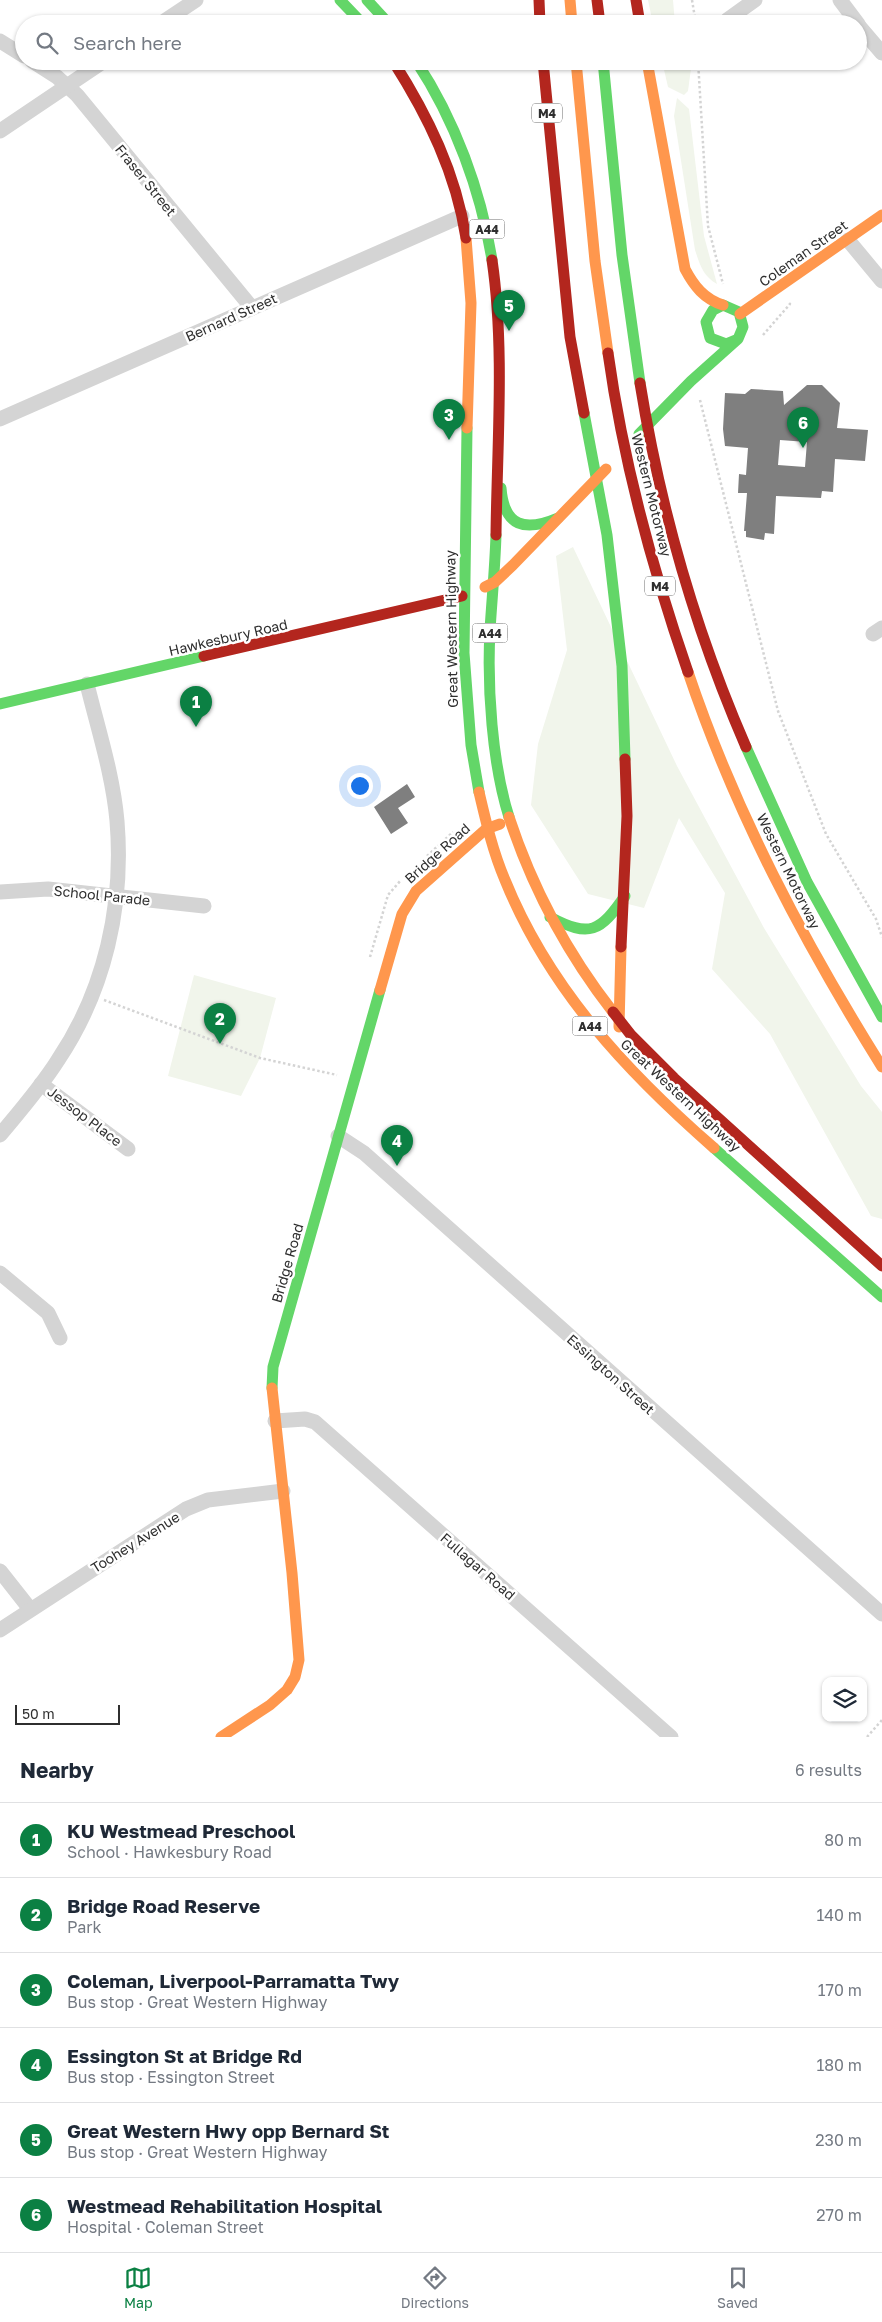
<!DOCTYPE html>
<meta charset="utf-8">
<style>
body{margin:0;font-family:"Golos Text",sans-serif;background:#f2f2f3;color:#1f2937}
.controls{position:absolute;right:15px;bottom:15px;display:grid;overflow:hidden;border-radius:10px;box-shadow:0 1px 4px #0004}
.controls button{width:45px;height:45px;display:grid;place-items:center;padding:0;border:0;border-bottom:1px solid #e0e1e3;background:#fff;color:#1f2937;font:25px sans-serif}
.scale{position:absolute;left:15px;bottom:12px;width:105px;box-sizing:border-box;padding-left:5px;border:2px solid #2f2f2f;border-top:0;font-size:14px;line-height:18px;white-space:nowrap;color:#2f2f2f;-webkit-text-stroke:4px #fff;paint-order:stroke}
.you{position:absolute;left:359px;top:785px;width:18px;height:18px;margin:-12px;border:4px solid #fff;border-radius:50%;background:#1a73e8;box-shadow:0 0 0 8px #1a73e833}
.badge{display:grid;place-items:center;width:32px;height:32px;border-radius:50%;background:#0b8043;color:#fff;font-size:16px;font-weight:700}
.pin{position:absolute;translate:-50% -41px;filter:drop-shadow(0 1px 2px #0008)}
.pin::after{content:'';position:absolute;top:26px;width:18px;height:15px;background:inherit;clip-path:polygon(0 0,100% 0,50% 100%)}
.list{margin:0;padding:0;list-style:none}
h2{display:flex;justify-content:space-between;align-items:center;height:65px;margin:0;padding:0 20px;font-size:21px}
h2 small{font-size:16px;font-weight:400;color:#747a83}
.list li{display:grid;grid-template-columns:32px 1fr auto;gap:15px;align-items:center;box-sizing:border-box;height:75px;padding:0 20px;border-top:1px solid #e0e1e3}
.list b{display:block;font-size:19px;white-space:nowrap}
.list p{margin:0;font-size:16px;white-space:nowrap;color:#747a83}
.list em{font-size:16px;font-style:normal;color:#747a83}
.icon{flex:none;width:28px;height:28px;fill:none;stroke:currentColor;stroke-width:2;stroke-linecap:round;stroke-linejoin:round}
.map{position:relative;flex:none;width:882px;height:1737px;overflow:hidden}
.search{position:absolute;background:#fff;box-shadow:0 1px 4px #0004;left:15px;right:15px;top:15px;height:55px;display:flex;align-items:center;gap:12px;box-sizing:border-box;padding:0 18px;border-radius:28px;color:#747a83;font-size:19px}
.sheet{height:515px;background:#fff}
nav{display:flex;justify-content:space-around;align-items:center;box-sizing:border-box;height:70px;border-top:1px solid #e0e1e3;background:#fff;font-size:14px;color:#747a83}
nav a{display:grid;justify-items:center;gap:2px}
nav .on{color:#0b8043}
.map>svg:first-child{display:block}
.green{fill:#f1f5eb}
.building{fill:#7f7f7f;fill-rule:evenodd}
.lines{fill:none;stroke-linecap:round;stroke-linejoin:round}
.path{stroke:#d4d4d4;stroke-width:2.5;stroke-dasharray:2.5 2.5;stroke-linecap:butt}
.street{stroke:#d4d4d4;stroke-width:15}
.fast{stroke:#63d668;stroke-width:11}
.slow{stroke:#ff974d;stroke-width:11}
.jam{stroke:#b3261e;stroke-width:11}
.labels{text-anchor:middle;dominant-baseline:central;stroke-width:5;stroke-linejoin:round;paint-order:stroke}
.shield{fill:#fff;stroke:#6d6d6d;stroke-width:1}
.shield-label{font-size:12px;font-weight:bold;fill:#2f2f2f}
.street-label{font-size:14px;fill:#2f2f2f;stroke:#fff}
</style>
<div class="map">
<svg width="882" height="1737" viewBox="0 0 882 1737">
<rect width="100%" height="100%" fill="#fff"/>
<g class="green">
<polygon points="648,0 673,0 675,24 653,24"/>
<polygon points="662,61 692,61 688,91 684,95 668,87"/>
<path d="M677,98L689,109L704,236L717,284C703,276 700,265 695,250L674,116Z"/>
<polygon points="573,547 677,766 764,928 861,1086 882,1112 882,1219 871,1216 770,1034 712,969 725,893 679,818 644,908 588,894 531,805 538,744 567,650 556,556"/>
<polygon points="194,975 276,998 260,1058 241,1096 168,1076"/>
</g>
<g class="building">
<path d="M807,385H822L840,403L837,428L868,430L865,461L835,459L833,492L822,491L821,498L776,496L774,534L765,533L764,540L746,537V531H744L747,493H738L739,474L746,475L748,448L725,446L723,429L725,393L745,394L751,389L783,391L784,405ZM780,440L807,442L805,467L778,465Z"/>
<polygon points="407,784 415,797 398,808 408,823 391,834 374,807"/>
</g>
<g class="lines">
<g class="path">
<polyline points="692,0 696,24"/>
<polyline points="698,61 708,226 723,284"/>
<polyline points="763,335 790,304 788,302"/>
<polyline points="700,400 778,711 826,834 876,919 882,937"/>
<polyline points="427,856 453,832"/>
<polyline points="370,957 388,895 401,880"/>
<polyline points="104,1000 260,1058 337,1075"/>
<polyline points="867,1737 882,1720"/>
</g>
<g class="street">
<polyline points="840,0 858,24"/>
<polyline points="727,20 755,0"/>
<polyline points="160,24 196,0"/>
<polyline points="858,25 882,53"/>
<polyline points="0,41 24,56"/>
<polyline points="32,61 57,77 77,95 252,308"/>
<polyline points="0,131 104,61"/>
<polyline points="848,240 882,281"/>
<polyline points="0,419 462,216"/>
<polyline points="873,634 882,628"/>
<polyline points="0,892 48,889 204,906"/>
<polyline points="41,1084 128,1149"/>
<path d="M0,1135C20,1111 41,1087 58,1060C105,990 124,905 117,821C113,775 98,729 87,684"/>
<polyline points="338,1136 364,1153 882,1614"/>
<polyline points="0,1273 48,1313 60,1338"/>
<polyline points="275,1421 305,1419 315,1422 671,1737"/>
<polyline points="0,1571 30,1609"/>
<polyline points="0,1630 186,1509 208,1500 283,1491"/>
</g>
<g class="fast">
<polyline points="340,0 363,24"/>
<polyline points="367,0 389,24"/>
<path d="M416,61C455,120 481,191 492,260"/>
<polyline points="603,61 622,255 640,383"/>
<polyline points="584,413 607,535 622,666 625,759"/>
<polyline points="467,428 464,653 471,745 479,792"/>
<polyline points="639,434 691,381 738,339 743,327 739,312 723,305 713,310 706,322 710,338 726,344 738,339"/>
<path d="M501,488C504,527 525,532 558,518"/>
<path d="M496,535C495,567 492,598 490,630C487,687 492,763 509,817"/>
<polyline points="0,704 204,656"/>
<polyline points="746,747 807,882 882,1017"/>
<path d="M550,917C590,938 600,932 625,896"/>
<polyline points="714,1148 882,1297"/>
<polyline points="272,1388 273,1367 380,990"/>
</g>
<g class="slow">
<polyline points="570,0 572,24"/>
<polyline points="576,61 595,261 608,353"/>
<path d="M647,61L685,269C694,286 704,299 723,305"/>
<polyline points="466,238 471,303 467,428"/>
<polyline points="740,314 882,215"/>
<polyline points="485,587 495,582 513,565 606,469"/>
<path d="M688,672C735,812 804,942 882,1067"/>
<path d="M479,792C486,822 493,852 505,880C549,989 627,1072 714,1148"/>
<path d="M509,817C532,887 567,953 613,1012"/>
<polyline points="380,990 402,914 416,891 486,829 500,824"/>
<polyline points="619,1027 621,947"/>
<polyline points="221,1737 270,1705 287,1690 295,1677 299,1660 292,1573 272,1388"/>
</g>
<g class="jam">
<polyline points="539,0 540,24"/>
<polyline points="597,0 600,24"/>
<polyline points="636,0 640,24"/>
<path d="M393,61C428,116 456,173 466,238"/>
<polyline points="543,61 570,337 584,413"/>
<path d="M492,260C505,348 497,446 496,535"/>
<path d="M608,353C623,461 652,568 688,672"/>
<path d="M640,383C660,507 696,632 746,747"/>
<polyline points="204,656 462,596"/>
<polyline points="621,947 627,816 625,759"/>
<polyline points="613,1012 631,1035 674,1078 882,1266"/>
</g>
</g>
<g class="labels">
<g class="shield">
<rect x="532" y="103.5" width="30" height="19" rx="4"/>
<rect x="469.5" y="219.5" width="35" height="19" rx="4"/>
<rect x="645" y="576.5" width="30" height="19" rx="4"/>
<rect x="472.5" y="623.5" width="35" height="19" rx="4"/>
<rect x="572.5" y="1016.5" width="35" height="19" rx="4"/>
</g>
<g class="shield-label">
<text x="547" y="113">M4</text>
<text x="487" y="229">A44</text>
<text x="660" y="586">M4</text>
<text x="490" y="633">A44</text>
<text x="590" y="1026">A44</text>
</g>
<g class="street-label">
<text transform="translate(146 180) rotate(51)">Fraser Street</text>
<text transform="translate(803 253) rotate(-35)">Coleman Street</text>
<text transform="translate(231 317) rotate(-24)">Bernard Street</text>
<text transform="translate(652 495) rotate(76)">Western Motorway</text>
<text transform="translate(451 629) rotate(-91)">Great Western Highway</text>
<text transform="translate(228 637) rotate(-13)">Hawkesbury Road</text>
<text transform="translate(437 853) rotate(-42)">Bridge Road</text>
<text transform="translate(789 871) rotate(64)">Western Motorway</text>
<text transform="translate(102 895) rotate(6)">School Parade</text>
<text transform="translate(681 1095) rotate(43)">Great Western Highway</text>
<text transform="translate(85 1116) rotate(37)">Jessop Place</text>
<text transform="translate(287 1263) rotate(-74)">Bridge Road</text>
<text transform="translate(611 1374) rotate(42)">Essington Street</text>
<text transform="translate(135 1542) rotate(-32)">Toohey Avenue</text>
<text transform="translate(478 1566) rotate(41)">Fullagar Road</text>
</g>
</g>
</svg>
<div class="controls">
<button><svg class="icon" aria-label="layers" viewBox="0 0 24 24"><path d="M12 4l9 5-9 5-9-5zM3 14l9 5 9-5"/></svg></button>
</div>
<div class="scale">50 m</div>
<div class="you"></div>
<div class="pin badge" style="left:196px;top:727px">1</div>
<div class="pin badge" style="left:220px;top:1044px">2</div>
<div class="pin badge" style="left:449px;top:440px">3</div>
<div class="pin badge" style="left:397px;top:1166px">4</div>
<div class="pin badge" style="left:509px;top:331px">5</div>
<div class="pin badge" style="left:803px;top:448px">6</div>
<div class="search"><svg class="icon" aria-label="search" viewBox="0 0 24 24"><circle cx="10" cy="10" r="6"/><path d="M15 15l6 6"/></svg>Search here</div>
</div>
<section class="sheet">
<h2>Nearby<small>6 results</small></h2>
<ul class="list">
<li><span class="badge">1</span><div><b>KU Westmead Preschool</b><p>School · Hawkesbury Road</p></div><em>80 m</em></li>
<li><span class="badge">2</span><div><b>Bridge Road Reserve</b><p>Park</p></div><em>140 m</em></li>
<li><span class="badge">3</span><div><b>Coleman, Liverpool-Parramatta Twy</b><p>Bus stop · Great Western Highway</p></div><em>170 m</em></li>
<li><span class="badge">4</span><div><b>Essington St at Bridge Rd</b><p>Bus stop · Essington Street</p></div><em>180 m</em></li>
<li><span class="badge">5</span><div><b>Great Western Hwy opp Bernard St</b><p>Bus stop · Great Western Highway</p></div><em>230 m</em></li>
<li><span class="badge">6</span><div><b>Westmead Rehabilitation Hospital</b><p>Hospital · Coleman Street</p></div><em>270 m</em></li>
</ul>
</section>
<nav>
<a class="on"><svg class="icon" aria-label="map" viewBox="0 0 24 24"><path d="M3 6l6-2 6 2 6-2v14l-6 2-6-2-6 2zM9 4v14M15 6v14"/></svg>Map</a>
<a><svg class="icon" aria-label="directions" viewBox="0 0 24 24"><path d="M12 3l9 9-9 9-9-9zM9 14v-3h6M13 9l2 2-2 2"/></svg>Directions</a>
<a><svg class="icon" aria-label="saved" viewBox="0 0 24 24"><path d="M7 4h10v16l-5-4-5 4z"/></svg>Saved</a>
</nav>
